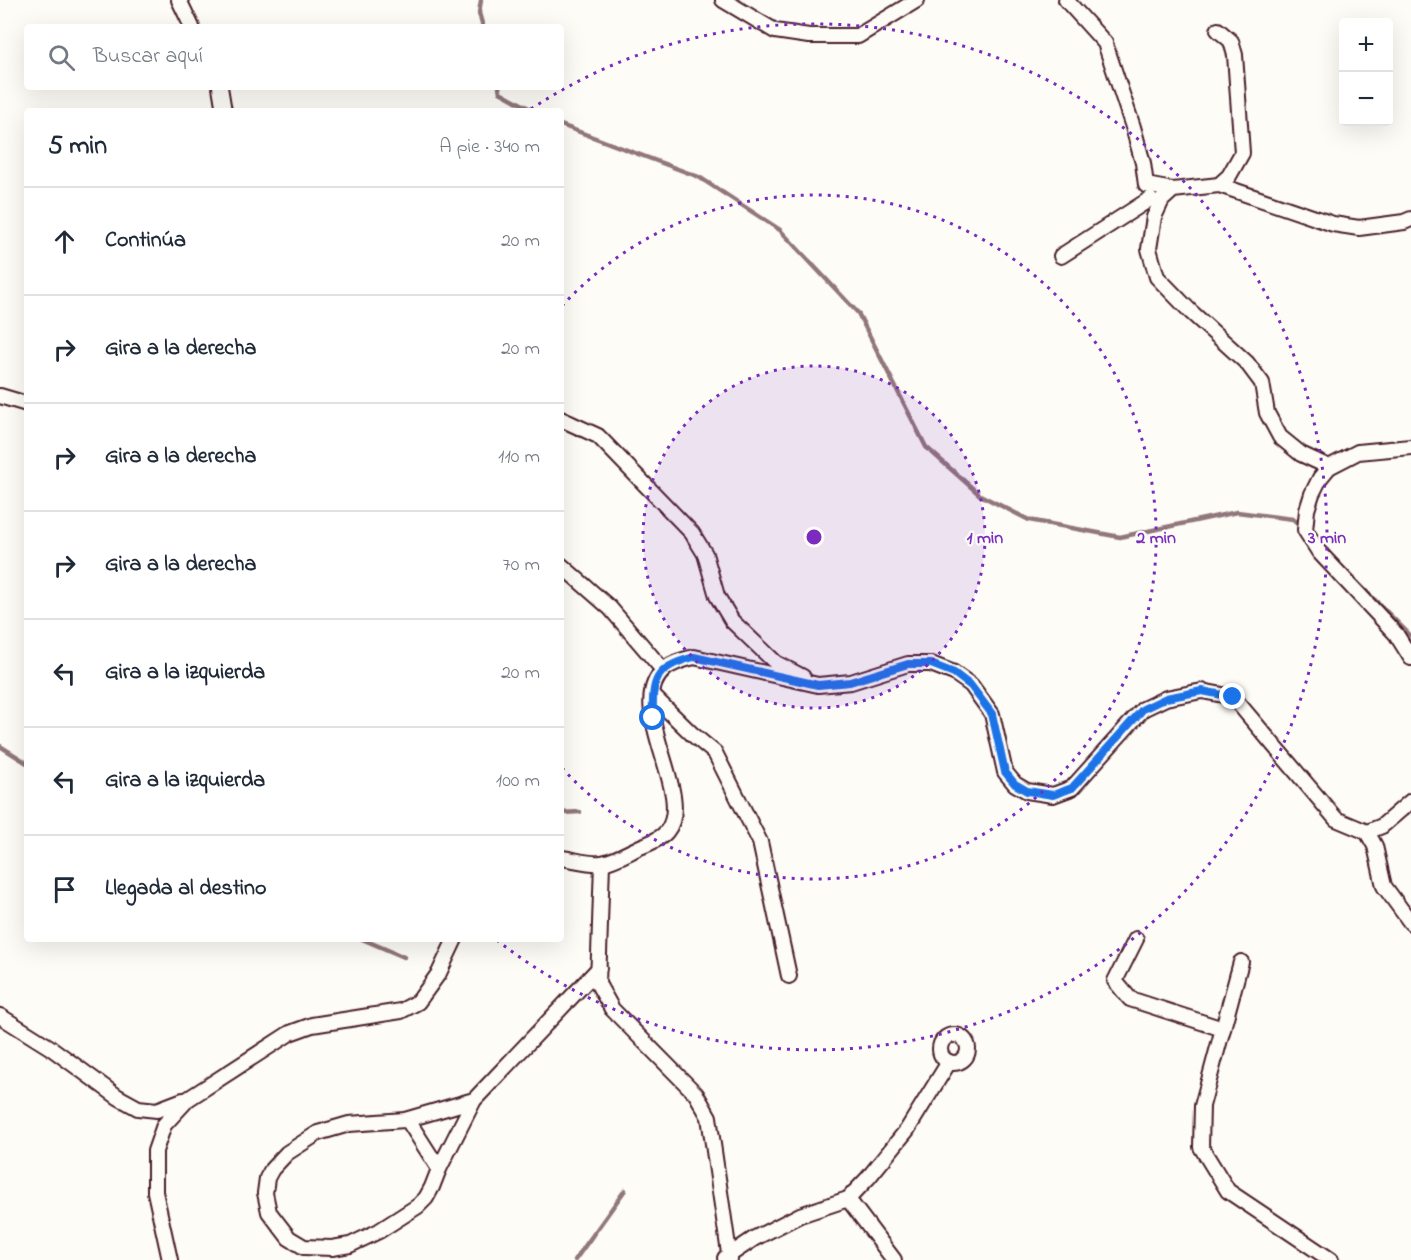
<!DOCTYPE html>
<html lang="es">
<meta charset="utf-8">
<style>
body{margin:0;font-family:"Indie Flower",sans-serif;background:#f2f2f3;color:#1f2937}
.controls{position:absolute;right:18px;top:18px;display:grid;overflow:hidden;border-radius:6px;box-shadow:0 6px 24px #0002}
.controls button{width:54px;height:54px;display:grid;place-items:center;padding:0;border:0;border-bottom:2px solid #e0e1e3;background:#fff;color:#1f2937;font:30px sans-serif}
.stop{position:absolute;width:18px;height:18px;margin:-14px;border:4px solid #1a73e8;border-radius:50%;background:#fff}
.stop.end{background:#1a73e8;border-color:#fff;box-shadow:0 2px 6px #0008}
.list{margin:0;padding:0;list-style:none}
h2{display:flex;justify-content:space-between;align-items:center;height:78px;margin:0;padding:0 24px;font-size:26px}
h2 small{font-size:20px;font-weight:400;color:#747a83}
.list li{display:grid;grid-template-columns:39px 1fr auto;gap:18px;align-items:center;box-sizing:border-box;height:108px;padding:0 24px;border-top:2px solid #e0e1e3}
.list b{display:block;font-size:22px;white-space:nowrap}
.list em{font-size:20px;font-style:normal;color:#747a83}
.icon{flex:none;width:33px;height:33px;fill:none;stroke:currentColor;stroke-width:2;stroke-linecap:round;stroke-linejoin:round}
.map{position:relative;flex:none;width:1411px;height:1260px;overflow:hidden}
.search{position:absolute;background:#fff;box-shadow:0 6px 24px #0002;left:24px;top:24px;width:540px;height:66px;display:flex;align-items:center;gap:15px;box-sizing:border-box;padding:0 21px;border-radius:6px;color:#747a83;font-size:22px}
.panel{position:absolute;background:#fff;box-shadow:0 6px 24px #0002;left:24px;top:108px;width:540px;height:834px;border-radius:6px}
.map>svg:first-child{display:block}
.lines{fill:none;stroke-linecap:round;stroke-linejoin:round}
.stream{stroke:#91777b;stroke-width:4.5}
.minor-casing{stroke:#4a1f2b;stroke-width:18}
.minor{stroke:#fdfcf7;stroke-width:14}
.route{stroke:#1a73e8;stroke-width:8}
.ring{fill:none;stroke:#7b2cbf;stroke-width:3;stroke-dasharray:3 6}
.centre{fill:#7b2cbf;stroke:#fdfcf7;stroke-width:3}
.ring-label{font-size:18px;text-anchor:middle;font-weight:bold;fill:#7b2cbf;stroke:#fdfcf7;stroke-width:4.5;stroke-linejoin:round;paint-order:stroke}
</style>
<div class="map">
<svg width="1411" height="1260" viewBox="0 0 1411 1260">
<rect width="100%" height="100%" fill="#fdfcf7"/>
<filter id="ink" filterUnits="userSpaceOnUse"><feTurbulence type="fractalNoise" baseFrequency=".0167" numOctaves="2"/><feDisplacementMap in="SourceGraphic" scale="12" xChannelSelector="R" yChannelSelector="G"/><feConvolveMatrix kernelMatrix="1 2 1 2 8 2 1 2 1" color-interpolation-filters="sRGB"/></filter>
<g filter="url(#ink)">
<g class="lines">
<g class="stream">
<polyline points="481,0 479,13 483,27"/>
<polyline points="499,87 500,92 534,111"/>
<polyline points="561,125 699,177 780,230 858,313 926,447 980,495 1029,520 1120,537 1237,512 1293,519 1303,528"/>
<polyline points="1347,572 1411,636"/>
<polyline points="0,746 27,763"/>
<polyline points="561,813 580,812"/>
<polyline points="362,939 404,957"/>
<polyline points="575,1260 625,1190"/>
</g>
<g class="minor-casing">
<g id="minor">
<polyline points="179,0 192,27"/>
<polyline points="723,0 775,31 809,36 858,36 917,0"/>
<polyline points="1066,0 1105,43 1133,127 1143,163 1146,185 1173,190"/>
<polyline points="1218,30 1231,41 1235,55 1242,153 1229,176 1219,185"/>
<polyline points="220,87 224,111"/>
<polyline points="1061,256 1150,199"/>
<polyline points="0,396 27,404"/>
<polyline points="561,419 598,436 692,533 705,554 717,596 732,621 776,663 803,677"/>
<polyline points="1411,447 1358,452 1329,467 1320,478 1312,494 1307,510 1305,530 1319,552 1396,634 1411,658"/>
<polyline points="1329,467 1301,454 1280,437 1267,413 1262,383 1247,363 1191,312 1157,277 1149,249 1154,217 1162,200 1173,190 1219,185 1333,224 1359,228 1404,222 1411,219"/>
<polyline points="561,565 610,608 663,670"/>
<polyline points="652,695 692,734 715,753 760,842 789,976"/>
<polyline points="1367,832 1375,846 1384,886 1411,923"/>
<path d="M561,858C573,859 590,865 602,863C614,861 629,852 640,847C648,844 662,838 667,831C696,794 622,705 665,669C673,662 683,660 694,657L818,685L851,682L908,664H931L954,673L971,685L992,714L1005,772L1015,784L1027,791L1053,795L1072,788L1143,709L1166,698L1202,691L1233,697L1336,819L1367,832L1382,826L1411,801"/>
<polyline points="602,863 598,984 612,1009 696,1094 709,1117 730,1260"/>
<polyline points="1136,939 1115,981 1130,999 1223,1029"/>
<polyline points="1241,962 1202,1106 1201,1147 1228,1191 1331,1260"/>
<polyline points="0,1016 51,1048 118,1097 138,1108 157,1110 183,1100"/>
<circle cx="954" cy="1049" r="14"/>
<polyline points="474,1100 405,1120 349,1124 318,1133 287,1153 272,1169 267,1178 265,1193 269,1212 289,1238 304,1247 332,1248 350,1245 379,1231 418,1206 426,1198 432,1187 439,1169 474,1100 599,968"/>
<polyline points="405,1120 409,1122 439,1169"/>
<polyline points="848,1199 894,1260"/>
<polyline points="725,1258 755,1238 800,1215 848,1199 868,1178 907,1130 949,1062"/>
<polyline points="170,1260 155,1192 155,1151 164,1125 188,1099 290,1033 312,1025 401,1011 418,1002 439,973 455,939"/>
</g>
</g>
<use href="#minor" class="minor"/>
</g>
</g>
<g class="lines" filter="url(#ink)">
<path class="route" d="M653,718C652,679 654,668 694,657L818,685L850,682L908,664H931L954,673L971,686L992,714L1005,772L1015,784L1027,791L1053,795L1072,788L1143,709L1166,698L1202,691L1233,697"/>
</g>
<circle cx="814" cy="537" r="171" fill="#7b2cbf" fill-opacity=".12"/>
<g class="ring">
<circle cx="814" cy="537" r="171"/>
<path d="M562 306A342 342 0 1 1 562 768"/>
<path d="M531 109A513 513 0 1 1 498 941"/>
</g>
<circle cx="814" cy="537" r="9" class="centre"/>
<g class="ring-label">
<text x="985" y="543">1 min</text>
<text x="1156" y="543">2 min</text>
<text x="1327" y="543">3 min</text>
</g>
</svg>
<div class="controls">
<button>+</button>
<button>−</button>
</div>
<div class="stop" style="left:653px;top:718px"></div>
<div class="stop end" style="left:1233px;top:697px"></div>
<div class="search"><svg class="icon" aria-label="search" viewBox="0 0 24 24"><circle cx="10" cy="10" r="6"/><path d="M15 15l6 6"/></svg>Buscar aquí</div>
<section class="panel">
<h2>5 min<small>A pie · 340 m</small></h2>
<ul class="list">
<li><svg class="icon" aria-label="ahead" viewBox="0 0 24 24"><path d="M12 20V5M6 11l6-6 6 6"/></svg><div><b>Continúa</b></div><em>20 m</em></li>
<li><svg class="icon" aria-label="right" viewBox="0 0 24 24"><path d="M7 20v-9h11M14 6l5 5-5 5"/></svg><div><b>Gira a la derecha</b></div><em>20 m</em></li>
<li><svg class="icon" aria-label="right" viewBox="0 0 24 24"><path d="M7 20v-9h11M14 6l5 5-5 5"/></svg><div><b>Gira a la derecha</b></div><em>110 m</em></li>
<li><svg class="icon" aria-label="right" viewBox="0 0 24 24"><path d="M7 20v-9h11M14 6l5 5-5 5"/></svg><div><b>Gira a la derecha</b></div><em>70 m</em></li>
<li><svg class="icon" aria-label="left" viewBox="0 0 24 24"><path d="M17 20v-9H6M10 6l-5 5 5 5"/></svg><div><b>Gira a la izquierda</b></div><em>20 m</em></li>
<li><svg class="icon" aria-label="left" viewBox="0 0 24 24"><path d="M17 20v-9H6M10 6l-5 5 5 5"/></svg><div><b>Gira a la izquierda</b></div><em>100 m</em></li>
<li><svg class="icon" aria-label="arrive" viewBox="0 0 24 24"><path d="M6 21V4h12l-3 4 3 4H6"/></svg><div><b>Llegada al destino</b></div></li>
</ul>
</section>
</div>
